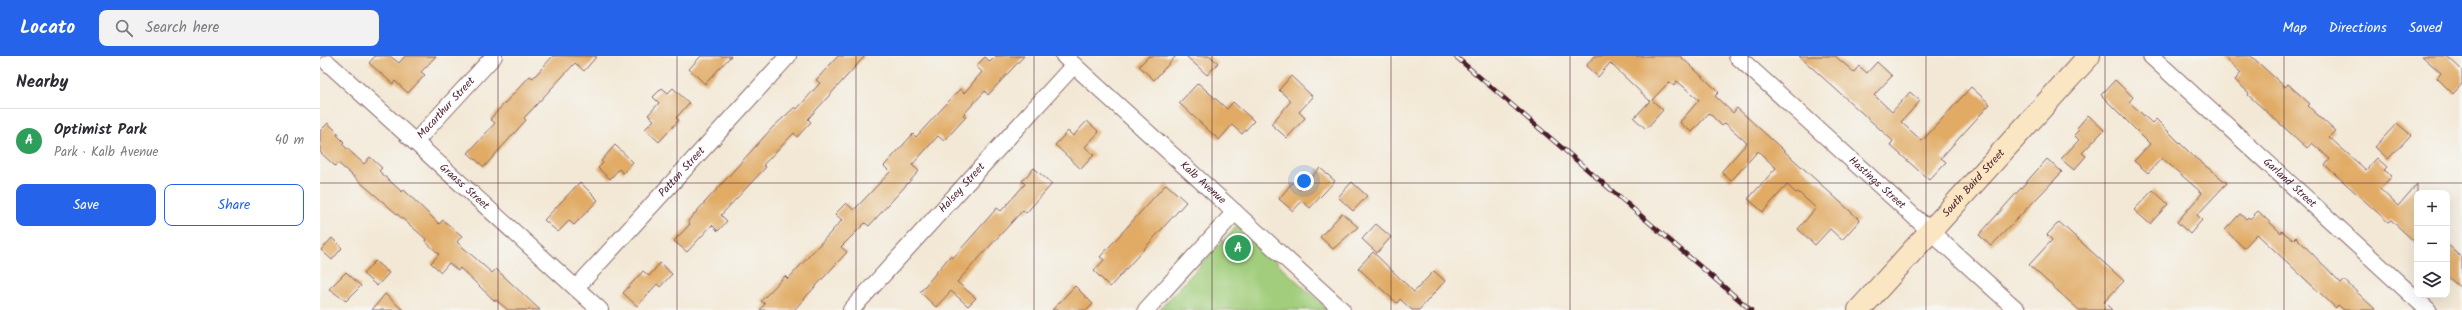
<!DOCTYPE html>
<meta charset="utf-8">
<style>
body{margin:0;font-family:Kalam,sans-serif;background:#f2f2f3;color:#2b2b33}
.controls{position:absolute;right:12px;bottom:12px;display:grid;overflow:hidden;border-radius:8px;box-shadow:0 4px 16px #0002}
.controls button{width:36px;height:36px;display:grid;place-items:center;padding:0;border:0;border-bottom:1px solid #e1e1e2;background:#fff;color:#2b2b33;font:20px sans-serif}
.you{position:absolute;left:984px;top:125px;width:14px;height:14px;margin:-10px;border:3px solid #fff;border-radius:50%;background:#1a73e8;box-shadow:0 0 0 6px #1a73e833}
.badge{display:grid;place-items:center;width:26px;height:26px;border-radius:50%;background:#2563eb;color:#fff;font-size:13px;font-weight:700}
.pin{position:absolute;translate:-50% -50%;border:2px solid #fff;box-shadow:0 1px 4px #0006}
.list{margin:0;padding:0;list-style:none}
h2{display:flex;justify-content:space-between;align-items:center;height:52px;margin:0;padding:0 16px;font-size:17px}
h2 small{font-size:13px;font-weight:400;color:#7c7c81}
.list li{display:grid;grid-template-columns:26px 1fr auto;gap:12px;align-items:center;box-sizing:border-box;height:64px;padding:0 16px;border-top:1px solid #e1e1e2}
.list b{display:block;font-size:15px;white-space:nowrap}
.list p{margin:0;font-size:13px;white-space:nowrap;color:#7c7c81}
.list em{font-size:13px;font-style:normal;color:#7c7c81}
.actions{display:flex;gap:8px;padding:12px 16px}
.actions a{flex:1;padding:9px 0;border:1px solid #2563eb;border-radius:8px;text-align:center;font-size:14px;color:#2563eb}
.actions .main{background:#2563eb;color:#fff}
.icon{flex:none;width:22px;height:22px;fill:none;stroke:currentColor;stroke-width:2;stroke-linecap:round;stroke-linejoin:round}
.map{position:relative;flex:none;width:2142px;height:254px;overflow:hidden}
header{display:flex;align-items:center;gap:24px;box-sizing:border-box;height:56px;padding:0 20px;background:#2563eb;color:#fff}
header strong{font-size:19px}
nav{display:flex;gap:22px;margin-inline-start:auto;font-size:14px}
.search{width:280px;height:36px;background:#f2f2f3;display:flex;align-items:center;gap:10px;box-sizing:border-box;padding:0 14px;border-radius:8px;color:#7c7c81;font-size:15px}
main{display:flex}
aside{flex:1;background:#fff}
.map>svg:first-child{display:block}
.green{fill:#a1cd7b;stroke:#767653}
.building{fill:#e1ab65}
.lines{fill:none;stroke-linecap:round;stroke-linejoin:round}
.street-casing{stroke:#856566;stroke-width:18}
.secondary-casing{stroke:#856566;stroke-width:24}
.street{stroke:#fff;stroke-width:16}
.secondary{stroke:#fbe6c4;stroke-width:22}
.rail-casing{stroke:#4a1f2b;stroke-width:4.5}
.rail{stroke:#f6f6f2;stroke-width:3;stroke-dasharray:9;stroke-linecap:butt}
.grid{fill:none;stroke:#4a1f2b;stroke-width:1;stroke-opacity:0.55}
.labels{text-anchor:middle;dominant-baseline:central;stroke-width:4;stroke-linejoin:round;paint-order:stroke}
.street-label{font-size:11px;fill:#4a1f2b;stroke:#f6f6f2}
</style>
<header>
<strong>Locato</strong>
<div class="search"><svg class="icon" aria-label="search" viewBox="0 0 24 24"><circle cx="10" cy="10" r="6"/><path d="M15 15l6 6"/></svg>Search here</div>
<nav><a>Map</a><a>Directions</a><a>Saved</a></nav>
</header>
<main>
<aside>
<h2>Nearby<small></small></h2>
<ul class="list">
<li><span class="badge" style="background:#2e9e5b">A</span><div><b>Optimist Park</b><p>Park · Kalb Avenue</p></div><em>40 m</em></li>
</ul>
<div class="actions"><a class="main">Save</a><a>Share</a></div>
</aside>
<div class="map">
<svg width="2142" height="254" viewBox="0 0 2142 254">
<rect width="100%" height="100%" fill="#f6f6f2"/>
<filter id="ink" filterUnits="userSpaceOnUse"><feTurbulence type="fractalNoise" baseFrequency=".025" numOctaves="2"/><feDisplacementMap in="SourceGraphic" scale="8" xChannelSelector="R" yChannelSelector="G"/><feConvolveMatrix kernelMatrix="1 2 1 2 8 2 1 2 1" color-interpolation-filters="sRGB"/></filter>
<filter id="wash" filterUnits="userSpaceOnUse"><feTurbulence type="fractalNoise" baseFrequency=".012" numOctaves="4" result="noise"/><feDisplacementMap in="SourceGraphic" scale="16" xChannelSelector="R" yChannelSelector="G"/><feGaussianBlur stdDeviation="0.9" result="paint"/><feColorMatrix in="noise" values="0 0 0 0 0 0 0 0 0 0 0 0 0 0 0 0 0 1.4 0 .05"/><feComposite in="paint" operator="in"/></filter>
<g filter="url(#wash)">
<rect width="100%" height="100%" fill="#f3e8d5"/>
<polygon class="green" points="917,170 1008,254 839,254"/>
<g id="blocks">
<g class="building">
<polygon points="55,0 70,0 79,7 85,0 116,0 101,16 105,19 88,37 75,25 73,28 49,7"/>
<polygon points="233,0 277,0 264,15 255,7 204,62 206,64 164,111 148,97 175,67 170,63 210,20 213,22"/>
<polygon points="381,0 411,0 385,28 369,13"/>
<polygon points="518,0 545,0 488,63 491,66 477,81 474,77 443,109 446,111 401,159 407,165 398,175 392,169 367,196 354,185 370,168 368,165 453,71 475,51 477,53 500,27 496,24"/>
<polygon points="676,0 704,0 668,39 665,35 643,59 646,61 624,85 618,80 592,109 599,115 549,170 545,167 521,191 527,196 474,254 440,254 445,248 441,245 465,220 468,223 522,164 515,158 526,147 534,154 570,116 564,110 593,78 596,81 640,33 644,37 662,16 656,10 665,1 670,6"/>
<polygon points="829,0 856,0 834,24 819,10"/>
<polygon points="866,0 890,0 898,7 887,19"/>
<polygon points="1274,0 1360,0 1399,36 1395,40 1413,57 1417,52 1540,164 1522,184 1510,173 1495,189 1478,173 1496,152 1478,136 1476,137 1467,129 1443,156 1428,143 1456,112 1438,95 1411,125 1401,116 1427,87 1405,67 1402,70 1389,57 1372,76 1362,69 1360,66 1379,44 1357,25 1354,30 1349,26 1332,44 1343,54 1326,73 1314,62 1330,45 1290,7 1278,21 1266,10"/>
<polygon points="1479,0 1515,0 1534,16 1539,10 1547,17 1557,6 1572,20 1554,39 1572,56 1590,36 1600,45 1581,66 1602,85 1651,31 1670,48 1621,102 1626,106 1609,124 1570,89 1573,85"/>
<polygon points="1903,0 1931,0 1965,31 1968,28 1990,48 1988,50 2015,75 2009,81 2046,114 2057,102 2067,111 2064,114 2072,120 2060,133 2078,150 2097,128 2097,188 2071,164 2068,166 2005,109 2010,103 1992,87 1987,92 1928,39 1929,37 1915,24 1921,17"/>
<polygon points="2102,0 2127,0 2142,14 2142,28 2133,38 2117,22 2121,17"/>
<polygon points="971,20 993,41 979,56 985,62 967,82 951,68 971,45 959,34"/>
<polygon points="1795,24 1813,41 1809,46 1832,67 1836,63 1873,100 1907,127 1877,159 1882,164 1870,178 1857,166 1882,137 1842,102 1828,117 1814,105 1830,88 1781,39"/>
<polygon points="878,27 907,53 913,46 934,65 922,78 912,69 899,84 859,47"/>
<polygon points="342,32 348,37 353,32 369,47 356,62 359,64 339,86 325,73 334,64 328,59 339,47 333,41"/>
<polygon points="1768,59 1784,74 1762,97 1766,100 1754,114 1741,103 1759,84 1754,79 1759,74 1757,72"/>
<polygon points="767,65 779,76 765,91 774,99 761,113 735,89 748,75 753,80"/>
<polygon points="8,67 19,78 17,79 24,86 22,88 44,108 50,101 62,112 59,115 82,136 84,134 119,168 123,164 142,180 137,186 172,217 176,213 220,254 188,254 176,244 175,245 140,212 138,215 129,207 121,216 111,207 119,198 105,185 106,183 18,107 15,110 0,96 0,75"/>
<polygon points="2077,67 2091,79 2068,103 2055,91"/>
<polygon points="295,89 313,106 303,117 299,113 290,123 278,112 283,107 281,105"/>
<polygon points="1727,103 1742,116 1671,190 1659,179"/>
<polygon points="714,112 732,128 706,157 703,154 637,226 656,242 648,250 631,235 616,251 600,236 630,200 633,202 677,152 681,155 705,128 702,125"/>
<polygon points="1000,112 1015,125 990,152 982,145 973,155 959,143 972,127 980,134"/>
<polygon points="260,126 278,144 254,169 249,165 238,176 224,164"/>
<polygon points="1032,126 1047,140 1033,155 1018,141"/>
<polygon points="846,128 866,146 790,231 774,215 784,204 780,201"/>
<polygon points="1833,134 1848,148 1830,168 1814,154"/>
<polygon points="1938,155 1961,177 1962,175 1973,184 1976,181 2021,227 2024,224 2056,254 2024,254 2018,249 2016,252 1937,178 1924,192 1905,174 1920,158 1926,163 1928,161 1930,163"/>
<polygon points="1022,157 1038,171 1013,193 1000,181"/>
<polygon points="1739,166 1804,225 1784,246 1792,254 1759,254 1709,209 1732,184 1727,179"/>
<polygon points="1056,168 1071,181 1057,197 1042,183"/>
<polygon points="12,182 22,192 12,204 1,194"/>
<polygon points="2127,188 2142,201 2142,233 2127,220"/>
<polygon points="1053,196 1094,236 1114,215 1125,225 1099,254 1092,254 1080,243 1077,247 1038,212"/>
<polygon points="55,205 69,217 57,230 43,218"/>
<polygon points="340,207 352,218 340,231 337,228 317,250 303,237 323,215 329,220"/>
<polygon points="26,216 41,230 26,245 9,233"/>
<polygon points="755,230 773,248 767,254 732,254"/>
<polygon points="65,238 83,254 52,254"/>
</g>
</g>
</g>
<g filter="url(#ink)">
<use href="#blocks" fill-opacity="0" stroke="#856566" stroke-width="1"/>
<g class="lines">
<g class="street-casing">
<g id="street">
<path id="s1" d="M744,0L1022,254"/>
<path id="s2" d="M1417,0L1697,254"/>
<path id="s3" d="M1831,0L2108,254"/>
<path id="s4" d="M8,7L280,254"/>
<path id="s5" d="M95,86L174,0"/>
<path id="s6" d="M256,232L468,0"/>
<path id="s7" d="M531,254L754,9"/>
<polyline points="826,254 915,156"/>
</g>
</g>
<g class="secondary-casing">
<g id="secondary">
<path id="s8" d="M1539,254L1769,0"/>
</g>
</g>
<use href="#street" class="street"/>
<use href="#secondary" class="secondary"/>
<g class="rail-casing">
<polyline id="rail" points="1135,0 1431,254"/>
</g>
<use href="#rail" class="rail"/>
</g>
</g>
<path class="grid" d="M178,0V254M357,0V254M536,0V254M714,0V254M892,0V254M1071,0V254M1250,0V254M1428,0V254M1606,0V254M1785,0V254M1964,0V254M0,127H2142"/>
<g class="labels">
<g class="street-label">
<text stroke="none"><textPath href="#s5" startOffset="46">Macarthur Street</textPath></text>
<text stroke="none"><textPath href="#s6" startOffset="157">Patton Street</textPath></text>
<text stroke="none"><textPath href="#s1" startOffset="188">Kalb Avenue</textPath></text>
<text stroke="none"><textPath href="#s2" startOffset="189">Hastings Street</textPath></text>
<text stroke="none"><textPath href="#s8" startOffset="171">South Baird Street</textPath></text>
<text stroke="none"><textPath href="#s3" startOffset="188">Garland Street</textPath></text>
<text stroke="none"><textPath href="#s4" startOffset="184">Graass Street</textPath></text>
<text stroke="none"><textPath href="#s7" startOffset="165">Halsey Street</textPath></text>
</g>
</g>
</svg>
<div class="controls">
<button>+</button>
<button>−</button>
<button><svg class="icon" aria-label="layers" viewBox="0 0 24 24"><path d="M12 4l9 5-9 5-9-5zM3 14l9 5 9-5"/></svg></button>
</div>
<div class="you"></div>
<div class="pin badge" style="left:918px;top:192px;background:#2e9e5b">A</div>
</div>
</main>
